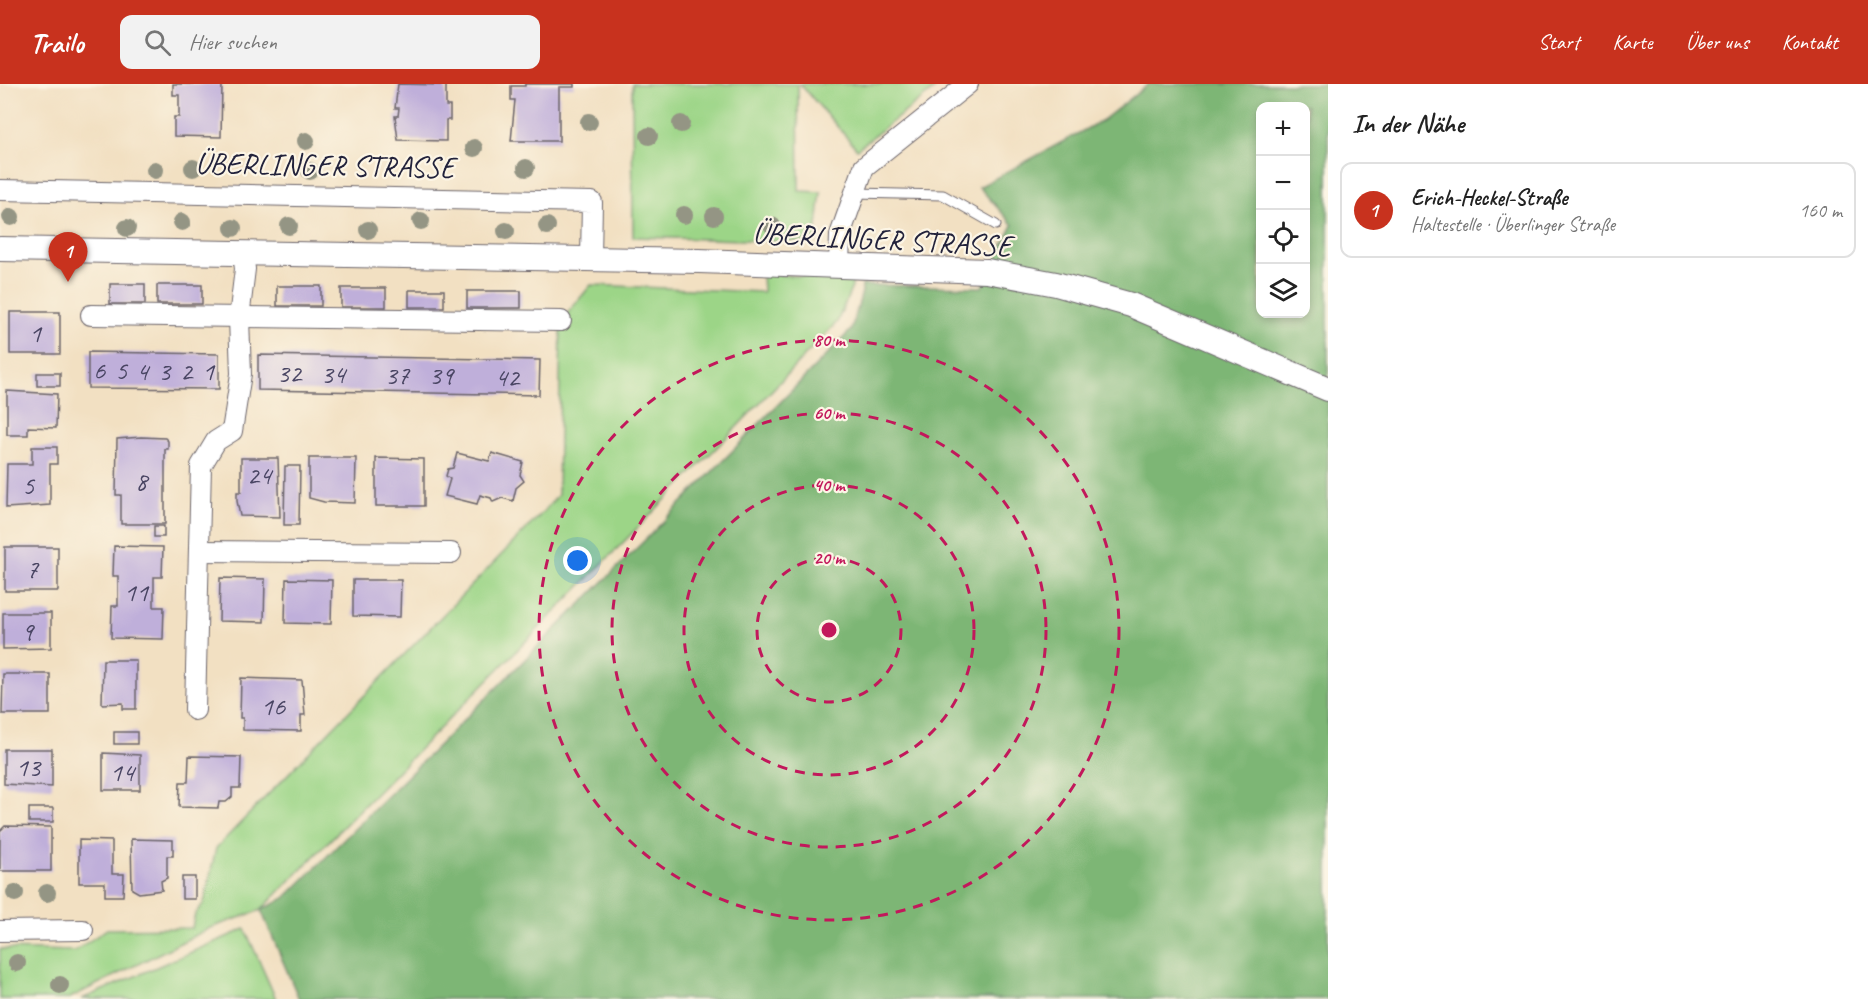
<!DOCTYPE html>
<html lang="de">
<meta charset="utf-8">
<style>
body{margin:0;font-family:Caveat,sans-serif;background:#f2f2f2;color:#222}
.controls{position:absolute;right:18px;top:18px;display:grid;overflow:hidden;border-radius:12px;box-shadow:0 3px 9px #0003}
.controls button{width:54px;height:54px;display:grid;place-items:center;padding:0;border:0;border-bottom:2px solid #e0e0e0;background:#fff;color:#222;font:30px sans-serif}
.you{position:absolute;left:578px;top:477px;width:21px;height:21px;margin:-15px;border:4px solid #fff;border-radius:50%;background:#1a73e8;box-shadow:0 0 0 9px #1a73e833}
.badge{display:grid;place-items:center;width:39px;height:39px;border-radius:50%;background:#c8321e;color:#fff;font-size:20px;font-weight:700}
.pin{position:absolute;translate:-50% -50px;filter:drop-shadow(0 2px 3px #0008)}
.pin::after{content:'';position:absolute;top:32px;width:21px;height:18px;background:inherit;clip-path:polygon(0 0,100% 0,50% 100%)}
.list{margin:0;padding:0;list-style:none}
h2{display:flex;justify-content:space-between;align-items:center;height:78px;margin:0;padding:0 24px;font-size:26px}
h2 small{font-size:20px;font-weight:400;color:#767676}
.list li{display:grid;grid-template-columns:39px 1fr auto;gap:18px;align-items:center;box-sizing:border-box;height:96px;margin:0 12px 12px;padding:0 12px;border:2px solid #e0e0e0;border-radius:12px}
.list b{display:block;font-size:22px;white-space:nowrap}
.list p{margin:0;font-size:20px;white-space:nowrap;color:#767676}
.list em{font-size:20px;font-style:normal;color:#767676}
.icon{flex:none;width:33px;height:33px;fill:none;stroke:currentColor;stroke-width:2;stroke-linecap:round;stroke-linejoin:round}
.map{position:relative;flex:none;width:1328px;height:915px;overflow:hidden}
header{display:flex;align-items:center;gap:36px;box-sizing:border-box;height:84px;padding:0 30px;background:#c8321e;color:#fff}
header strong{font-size:28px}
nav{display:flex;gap:33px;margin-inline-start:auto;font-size:21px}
.search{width:420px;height:54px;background:#f2f2f2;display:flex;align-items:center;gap:15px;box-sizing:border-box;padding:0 21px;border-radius:12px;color:#767676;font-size:22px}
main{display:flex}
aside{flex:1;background:#fff}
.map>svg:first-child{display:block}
.green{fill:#9cd587;stroke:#5f7c61;stroke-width:1.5}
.forest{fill:#7db674;stroke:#506c58;stroke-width:1.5;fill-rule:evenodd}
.building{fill:#bfafda}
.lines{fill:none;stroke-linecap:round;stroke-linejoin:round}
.service-casing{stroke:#6b646a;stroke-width:11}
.minor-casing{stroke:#6b646a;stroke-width:22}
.tertiary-casing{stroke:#6b646a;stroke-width:26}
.service{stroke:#fff;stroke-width:9}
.minor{stroke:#fff;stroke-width:20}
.tertiary{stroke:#fff;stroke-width:24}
.tree{fill:#949584}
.ring{fill:none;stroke:#c2185b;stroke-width:3;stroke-dasharray:10 8}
.labels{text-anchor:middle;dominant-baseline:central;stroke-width:4.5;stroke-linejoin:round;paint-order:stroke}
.number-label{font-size:27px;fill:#494563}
.street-label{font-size:30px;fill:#22223b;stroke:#fcf5e5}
.centre{fill:#c2185b;stroke:#fcf5e5;stroke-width:3}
.ring-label{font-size:18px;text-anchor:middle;font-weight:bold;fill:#c2185b;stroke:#fcf5e5;stroke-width:4.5;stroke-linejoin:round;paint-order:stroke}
</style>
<header>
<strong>Trailo</strong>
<div class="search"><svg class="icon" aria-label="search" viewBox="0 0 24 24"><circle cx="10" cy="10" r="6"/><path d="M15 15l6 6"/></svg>Hier suchen</div>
<nav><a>Start</a><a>Karte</a><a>Über uns</a><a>Kontakt</a></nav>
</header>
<main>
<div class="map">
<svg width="1328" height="915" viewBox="0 0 1328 915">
<rect width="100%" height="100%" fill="#fcf5e5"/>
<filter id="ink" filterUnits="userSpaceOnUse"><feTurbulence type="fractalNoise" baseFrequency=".0167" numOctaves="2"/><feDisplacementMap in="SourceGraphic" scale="12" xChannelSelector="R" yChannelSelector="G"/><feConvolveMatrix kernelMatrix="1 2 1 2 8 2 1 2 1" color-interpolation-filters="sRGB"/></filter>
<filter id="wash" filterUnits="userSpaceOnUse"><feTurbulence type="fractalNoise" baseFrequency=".008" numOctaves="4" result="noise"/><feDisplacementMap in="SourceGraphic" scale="24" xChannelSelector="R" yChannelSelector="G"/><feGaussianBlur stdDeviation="1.35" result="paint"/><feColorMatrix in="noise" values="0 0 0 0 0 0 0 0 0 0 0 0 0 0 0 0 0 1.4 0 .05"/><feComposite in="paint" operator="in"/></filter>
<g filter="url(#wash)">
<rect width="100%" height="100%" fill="#f2e0c2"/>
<g class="green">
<polygon points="632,0 798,0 799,107 821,108 815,158 633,153"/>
<polygon points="800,0 941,0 857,65"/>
<polygon points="762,190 852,195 852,203 837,238 730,350 261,826 210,844 68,915 0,915 0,865 75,867 107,845 192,844 195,830 204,819 216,764 545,426 558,411 561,237 591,201 763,208"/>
<polygon points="245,845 276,915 82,915"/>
</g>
<path class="forest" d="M1149,0H1328V915H299L261,826L285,814L649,452L851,246L862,208V201L982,203L1013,141L979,103L1103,36ZM1260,22H1306V230H1260Z"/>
<g id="blocks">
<g class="building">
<polygon points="173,0 222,0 221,53 174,52 174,33 179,33 179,11 173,11"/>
<polygon points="398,0 446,1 446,22 450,22 450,36 446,36 446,57 398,56 395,32 398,32 399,24 395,24"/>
<polygon points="525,0 574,0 574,3 559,3 559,57 511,57 515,16 511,16 511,2 525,2"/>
<rect x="110" y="200" width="35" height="20"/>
<rect x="157" y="201" width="45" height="19"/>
<rect x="277" y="202" width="44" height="20"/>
<rect x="341" y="204" width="45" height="19"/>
<rect x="409" y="206" width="35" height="17"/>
<rect x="467" y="207" width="54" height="17"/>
<rect x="10" y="228" width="50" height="42"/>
<polygon points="88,268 219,270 219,305 88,304"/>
<polygon points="258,271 540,276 539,311 258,306"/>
<rect x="37" y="289" width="23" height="13"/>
<polygon points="7,307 57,310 56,344 28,343 28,351 7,351"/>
<polygon points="141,353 165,354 168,357 168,365 165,365 165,440 121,440 121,411 116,411 117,355"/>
<polygon points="32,363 57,363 57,380 50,380 50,421 6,424 7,380 32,380"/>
<polygon points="457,369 489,377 492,369 523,378 520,391 524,397 516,404 513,417 502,414 493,418 491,414 480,411 477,420 445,412 450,395 446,392 448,385 453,384"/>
<polygon points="241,374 278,374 280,433 240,432 237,417 237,408 241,408"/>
<polygon points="309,374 356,374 355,419 324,418 309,414"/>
<polygon points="376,374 424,375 424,422 376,422"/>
<polygon points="285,382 300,382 299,441 284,441"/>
<rect x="154" y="442" width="10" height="11"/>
<polygon points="114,462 163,463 162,493 154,493 154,523 164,523 163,555 111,554 112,522 118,522 118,492 113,492"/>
<rect x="5" y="463" width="53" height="44"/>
<polygon points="220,494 265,495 264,538 219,537"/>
<polygon points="286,495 332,496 331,540 285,539"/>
<polygon points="353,496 401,496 400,533 353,532"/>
<polygon points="3,529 51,529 51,564 3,565"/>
<polygon points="103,576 136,576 136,625 123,625 123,619 102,620"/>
<polygon points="3,590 50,590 50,630 2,630"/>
<polygon points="241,594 302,596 305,631 301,631 301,647 243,646 243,634 240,634"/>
<rect x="114" y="648" width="23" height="12"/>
<polygon points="4,665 52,665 52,703 4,700"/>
<polygon points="103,669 140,671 140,706 103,706"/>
<polygon points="189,672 241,673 240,704 232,704 232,713 226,718 219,718 218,724 179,723 180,698 188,698"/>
<rect x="29" y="724" width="24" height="14"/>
<polygon points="5,742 51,743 51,787 0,787 0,747"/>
<polygon points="131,755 173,756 173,772 167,772 167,794 161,797 162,806 139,809 132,805"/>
<polygon points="79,756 112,757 112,790 124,790 123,812 105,812 105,799 79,799"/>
<rect x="182" y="793" width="13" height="22"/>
</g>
</g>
</g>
<g filter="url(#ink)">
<use href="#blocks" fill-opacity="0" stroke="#6b646a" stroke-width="1.5"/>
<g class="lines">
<g class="service-casing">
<polyline id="service" points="855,109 943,111 996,141"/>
</g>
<g class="minor-casing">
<g id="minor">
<polyline points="0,106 592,118 591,175"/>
<polyline points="839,181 840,151 864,83 968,0"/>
<polyline points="91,231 561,237"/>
<polyline points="199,467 451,469"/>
<polyline points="195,626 201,382 216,357 232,347 241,290 239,234 245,185 243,169"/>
<polyline points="0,847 83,846"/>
</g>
</g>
<g class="tertiary-casing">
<polyline id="tertiary" points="0,165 699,177 987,187 1056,200 1131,221 1328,305"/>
</g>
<use href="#service" class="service"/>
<use href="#minor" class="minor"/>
<use href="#tertiary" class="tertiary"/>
</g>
<g class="tree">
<circle cx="589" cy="38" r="9"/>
<circle cx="681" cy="40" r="9"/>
<circle cx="649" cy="52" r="9"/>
<circle cx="306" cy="57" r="9"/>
<circle cx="474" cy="64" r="9"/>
<circle cx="193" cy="84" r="9"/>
<circle cx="526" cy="84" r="9"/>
<circle cx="155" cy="86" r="9"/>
<circle cx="310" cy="87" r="9"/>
<circle cx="684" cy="131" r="9"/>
<circle cx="714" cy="132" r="9"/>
<circle cx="11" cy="133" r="9"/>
<circle cx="421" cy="137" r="9"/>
<circle cx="182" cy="138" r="9"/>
<circle cx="289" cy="142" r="9"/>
<circle cx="547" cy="142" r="9"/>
<circle cx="772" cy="142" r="9"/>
<circle cx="127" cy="144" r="9"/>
<circle cx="233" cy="144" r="9"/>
<circle cx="368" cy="146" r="9"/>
<circle cx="506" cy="147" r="9"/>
<circle cx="15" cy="809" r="9"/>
<circle cx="47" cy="809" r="9"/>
<circle cx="17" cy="879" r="9"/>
<circle cx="60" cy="901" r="9"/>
</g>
</g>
<g class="ring">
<circle cx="829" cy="546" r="72"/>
<circle cx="829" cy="546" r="145"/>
<circle cx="829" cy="546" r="217"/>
<circle cx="829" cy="546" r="290"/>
</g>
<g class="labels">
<g class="number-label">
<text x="35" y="249">1</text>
<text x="99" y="286">6</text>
<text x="121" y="286">5</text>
<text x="142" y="287">4</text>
<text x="164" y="287">3</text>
<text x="186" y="287">2</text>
<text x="208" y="287">1</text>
<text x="289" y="289">32</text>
<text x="333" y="290">34</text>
<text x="397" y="291">37</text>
<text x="441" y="291">39</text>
<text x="507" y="293">42</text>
<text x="259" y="391">24</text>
<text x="141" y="397">8</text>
<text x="28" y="401">5</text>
<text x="32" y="485">7</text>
<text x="136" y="508">11</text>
<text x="27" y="547">9</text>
<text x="273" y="622">16</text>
<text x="28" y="683">13</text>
<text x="122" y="688">14</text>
</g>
<g class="street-label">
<text transform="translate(325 81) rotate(1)">ÜBERLINGER STRASSE</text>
<text transform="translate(882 155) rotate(3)">ÜBERLINGER STRASSE</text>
</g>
</g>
<circle cx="829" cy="546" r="9" class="centre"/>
<g class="ring-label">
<text x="829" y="262">80 m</text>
<text x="829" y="335">60 m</text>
<text x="829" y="407">40 m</text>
<text x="829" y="480">20 m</text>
</g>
</svg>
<div class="controls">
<button>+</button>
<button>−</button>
<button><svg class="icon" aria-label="locate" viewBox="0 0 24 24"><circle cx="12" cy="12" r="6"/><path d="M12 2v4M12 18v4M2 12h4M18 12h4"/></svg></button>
<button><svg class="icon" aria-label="layers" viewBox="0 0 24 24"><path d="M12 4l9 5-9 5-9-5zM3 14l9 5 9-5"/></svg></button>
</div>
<div class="you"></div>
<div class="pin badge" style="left:68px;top:198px">1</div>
</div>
<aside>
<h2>In der Nähe<small></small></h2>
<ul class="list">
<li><span class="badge">1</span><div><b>Erich-Heckel-Straße</b><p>Haltestelle · Überlinger Straße</p></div><em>160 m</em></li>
</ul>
</aside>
</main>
